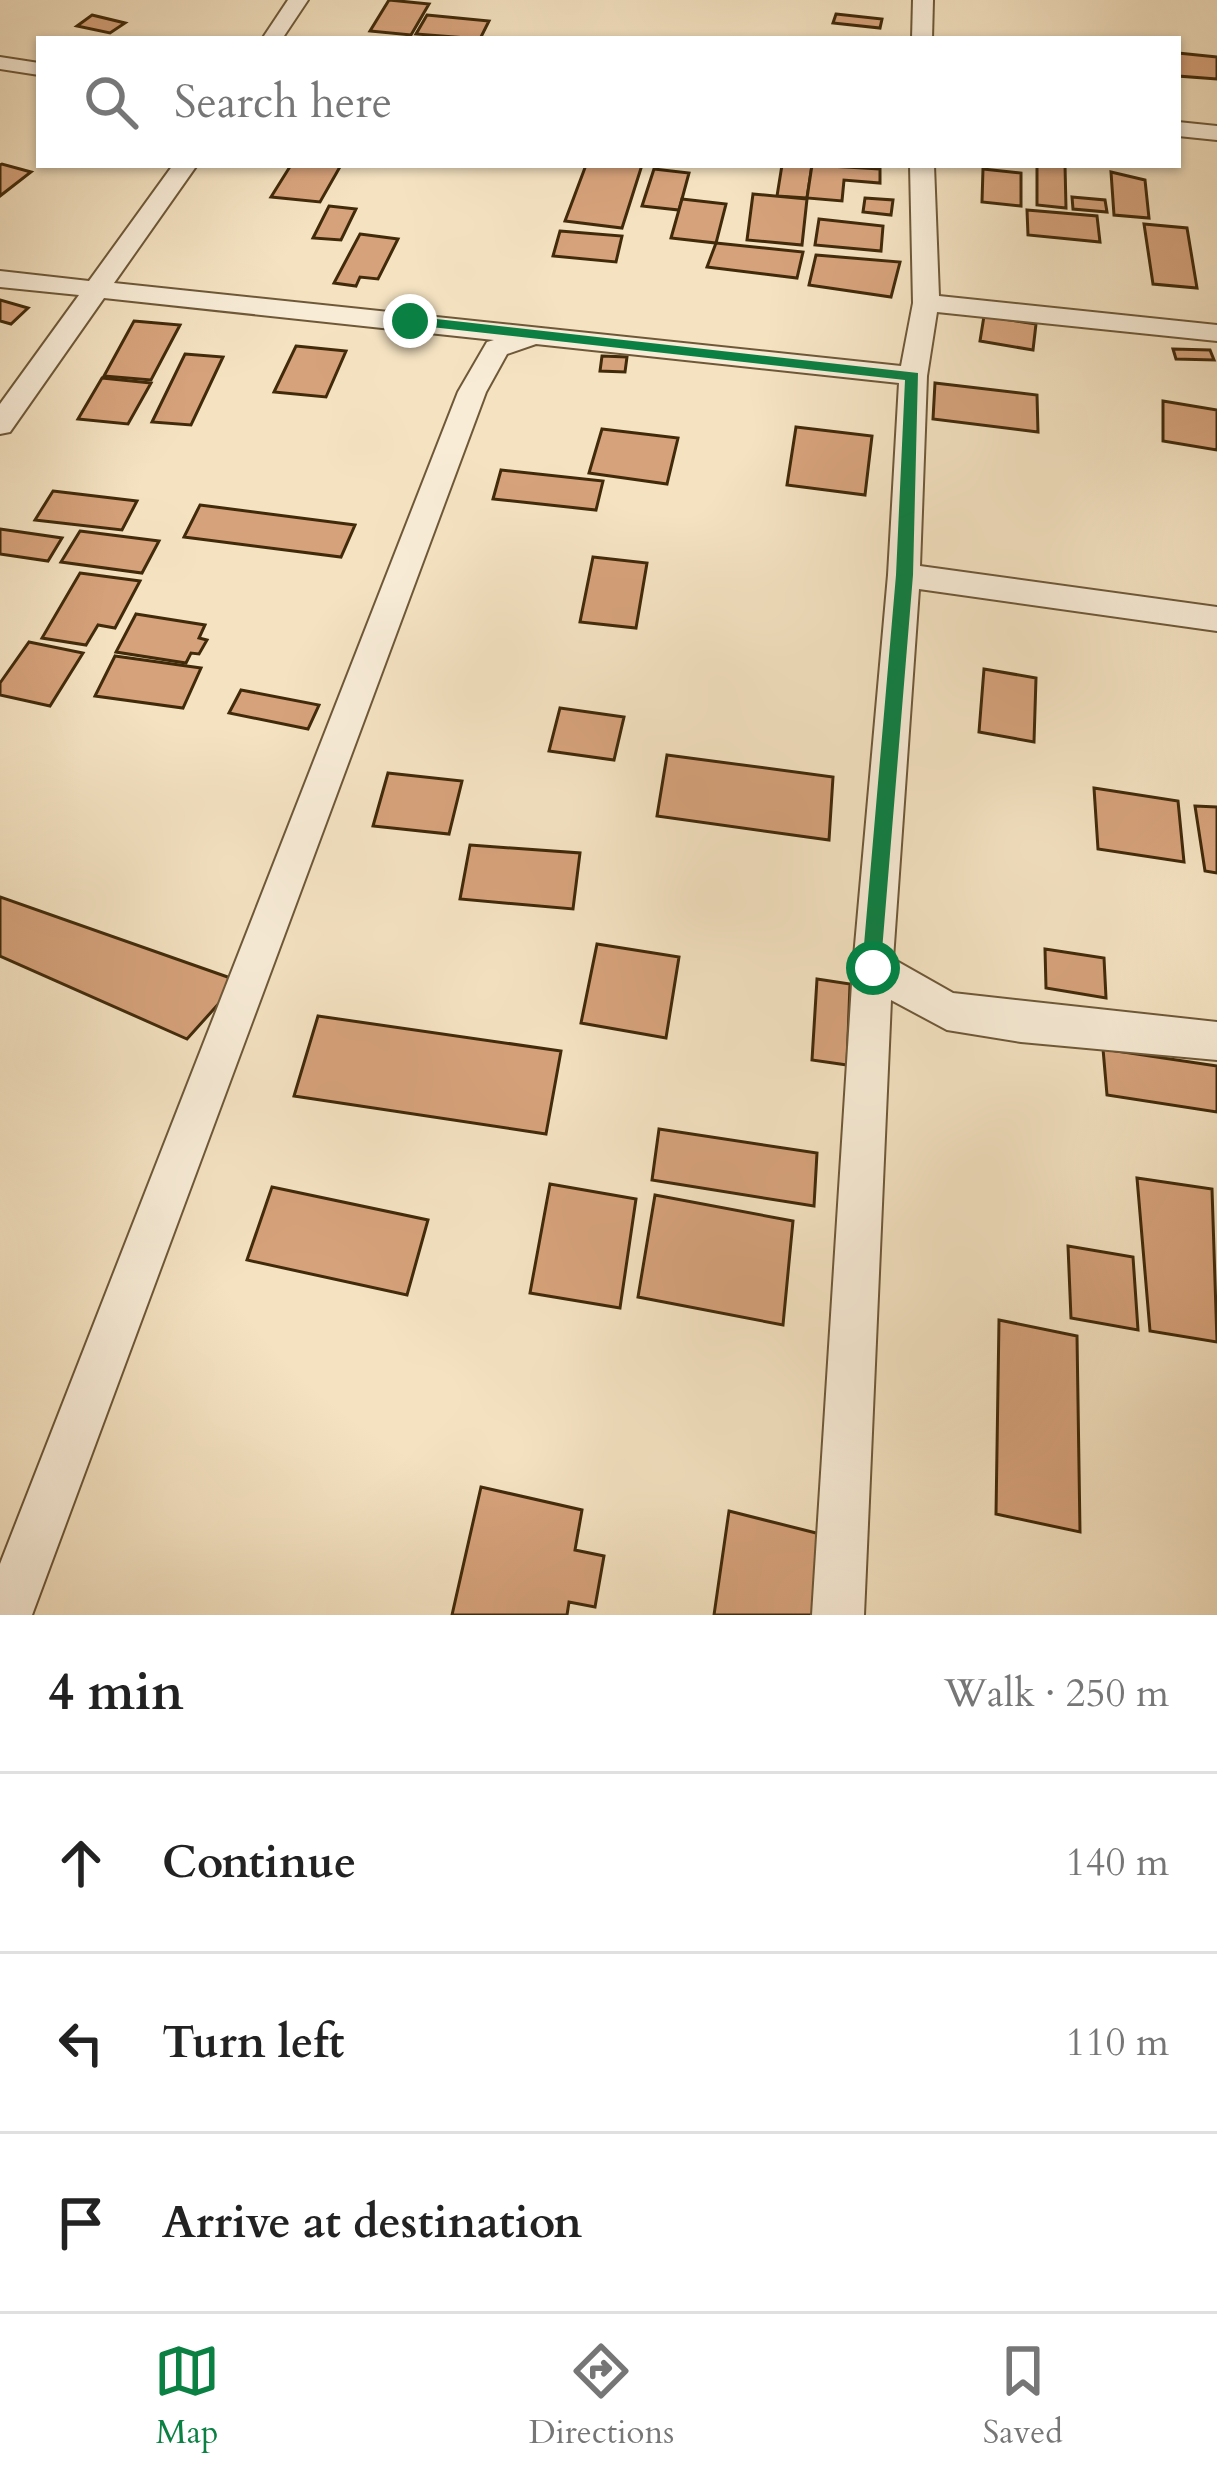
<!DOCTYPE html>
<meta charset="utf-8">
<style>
body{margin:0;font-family:Cardo,serif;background:#f2f2f2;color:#222}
.stop{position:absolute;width:36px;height:36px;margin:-27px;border:9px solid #0b8043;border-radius:50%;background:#fff}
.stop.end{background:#0b8043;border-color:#fff;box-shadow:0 3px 12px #0008}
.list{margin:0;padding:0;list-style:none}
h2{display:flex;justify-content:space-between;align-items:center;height:156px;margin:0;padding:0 48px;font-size:51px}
h2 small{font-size:39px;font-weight:400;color:#767676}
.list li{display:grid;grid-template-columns:78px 1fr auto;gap:36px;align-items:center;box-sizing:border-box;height:180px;padding:0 48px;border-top:3px solid #e0e0e0}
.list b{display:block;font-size:45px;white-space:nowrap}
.list em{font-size:39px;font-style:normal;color:#767676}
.icon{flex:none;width:66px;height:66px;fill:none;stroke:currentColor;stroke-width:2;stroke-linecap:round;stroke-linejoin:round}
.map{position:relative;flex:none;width:1217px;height:1615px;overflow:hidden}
.search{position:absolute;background:#fff;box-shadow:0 3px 9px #0004;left:36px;right:36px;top:36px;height:132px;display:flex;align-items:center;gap:30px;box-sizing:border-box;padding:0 42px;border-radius:0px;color:#767676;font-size:45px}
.sheet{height:696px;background:#fff}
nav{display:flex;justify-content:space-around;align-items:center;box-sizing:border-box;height:168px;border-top:3px solid #e0e0e0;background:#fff;font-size:33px;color:#767676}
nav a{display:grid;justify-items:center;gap:6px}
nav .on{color:#0b8043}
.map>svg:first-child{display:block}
.building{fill:#d6a27b;stroke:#412a0a;stroke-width:3}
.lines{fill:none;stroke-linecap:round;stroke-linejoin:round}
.minor-casing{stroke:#6e5838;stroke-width:4}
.minor{fill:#f8ecd7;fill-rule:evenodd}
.route{fill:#0b8043}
</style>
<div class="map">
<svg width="1217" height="1615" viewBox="0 0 1217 1615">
<rect width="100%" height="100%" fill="#f4e2c1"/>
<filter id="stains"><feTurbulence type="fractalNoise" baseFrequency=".00167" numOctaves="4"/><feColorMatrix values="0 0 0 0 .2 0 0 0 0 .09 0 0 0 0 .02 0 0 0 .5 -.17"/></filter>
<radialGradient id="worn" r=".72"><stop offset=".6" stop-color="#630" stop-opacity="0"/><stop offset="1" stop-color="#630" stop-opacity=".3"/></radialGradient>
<g class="building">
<polygon points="389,0 429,4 411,35 370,31"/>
<polygon points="836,14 882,19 880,28 833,23"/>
<polygon points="92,15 125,23 110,33 77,26"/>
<polygon points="427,15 489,21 480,39 416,34"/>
<polygon points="1178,53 1217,57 1217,79 1178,76"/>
<polygon points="0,165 2,164 31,172 0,196"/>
<polygon points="291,165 341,165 320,202 271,197"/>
<polygon points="586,165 642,165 622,228 565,221"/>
<polygon points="782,165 812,165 807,198 777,196"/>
<polygon points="812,165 880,169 880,183 844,180 842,201 807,198"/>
<polygon points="1037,165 1065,165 1066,208 1037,205"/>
<polygon points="654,169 689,173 679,210 642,206"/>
<polygon points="983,169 1021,173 1021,206 982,202"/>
<polygon points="1111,172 1145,180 1149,218 1114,215"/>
<polygon points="753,194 807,199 802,245 747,240"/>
<polygon points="1072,197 1105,200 1107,212 1073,209"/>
<polygon points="865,198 893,200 891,215 863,212"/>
<polygon points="682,199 726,204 716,243 671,238"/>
<polygon points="329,206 356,209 341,240 313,238"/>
<polygon points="1027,210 1097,216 1100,242 1028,235"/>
<polygon points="819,219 883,226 881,251 815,245"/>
<polygon points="1144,224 1187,228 1197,288 1153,284"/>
<polygon points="560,231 622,236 616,262 553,256"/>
<polygon points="360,234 398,239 378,279 360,277 356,286 334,283"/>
<polygon points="716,243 803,252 797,278 707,267"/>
<polygon points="816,255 900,262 891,297 809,285"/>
<polygon points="0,300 28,308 11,324 0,321"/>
<polygon points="984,316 1036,324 1033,350 980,341"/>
<polygon points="134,321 180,325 151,380 104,376"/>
<polygon points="296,346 346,351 326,397 274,392"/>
<polygon points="1173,349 1210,350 1214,360 1176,359"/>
<polygon points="185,354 223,357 191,425 152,422"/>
<polygon points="602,356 627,357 625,372 600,371"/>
<polygon points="102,378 151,383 128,424 78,419"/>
<polygon points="935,383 1037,395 1038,432 933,419"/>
<polygon points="1163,401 1217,410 1217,450 1163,441"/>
<polygon points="796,427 872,436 865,495 787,485"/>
<polygon points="602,429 678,438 667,484 589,473"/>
<polygon points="501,470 603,481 596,510 493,499"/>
<polygon points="53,491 137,501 122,530 35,520"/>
<polygon points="200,505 355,525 341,557 184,537"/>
<polygon points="0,529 62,538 48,561 0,554"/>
<polygon points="80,531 159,541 142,573 61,562"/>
<polygon points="593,557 647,563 636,628 580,622"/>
<polygon points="80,573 140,581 115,628 98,625 86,645 42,638"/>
<polygon points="136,614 205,625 199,638 207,640 199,654 191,653 186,663 116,652"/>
<polygon points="29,642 83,653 50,706 0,695 0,683"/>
<polygon points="115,656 201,668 183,708 95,696"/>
<polygon points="984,669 1036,678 1034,742 979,732"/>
<polygon points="241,690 319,705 308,729 229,713"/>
<polygon points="560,708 624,717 614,760 549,751"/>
<polygon points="667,755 833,777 829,840 657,816"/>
<polygon points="388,773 462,781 449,834 373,826"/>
<polygon points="1094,788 1178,801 1184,862 1098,849"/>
<polygon points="1195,806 1217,807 1217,873 1205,871"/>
<polygon points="470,845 580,853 573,909 460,899"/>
<polygon points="0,897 239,981 187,1039 0,956"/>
<polygon points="597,944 679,957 666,1038 581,1023"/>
<polygon points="1045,949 1104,958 1106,998 1046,988"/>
<polygon points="817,979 850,984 847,1065 812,1060"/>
<polygon points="318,1016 561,1051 546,1134 294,1096"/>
<polygon points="1103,1049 1217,1066 1217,1112 1107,1095"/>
<polygon points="659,1129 817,1153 814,1206 652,1180"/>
<polygon points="1137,1178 1212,1189 1217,1342 1150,1331"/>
<polygon points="550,1184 636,1199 620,1308 530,1293"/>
<polygon points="272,1187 428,1220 407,1295 247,1260"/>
<polygon points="655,1195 793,1221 783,1325 638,1297"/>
<polygon points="1068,1246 1133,1257 1138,1330 1071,1318"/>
<polygon points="999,1320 1077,1336 1080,1532 996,1514"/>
<polygon points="481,1487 582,1510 575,1550 604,1556 595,1607 569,1602 567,1615 452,1615"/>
<polygon points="729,1511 824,1535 816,1615 714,1615"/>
</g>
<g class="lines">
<g class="minor-casing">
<g id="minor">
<polygon points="288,0 308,0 282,39 262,39"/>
<polygon points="913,0 933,0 932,39 912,39"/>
<polygon points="0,57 39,63 39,75 0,69"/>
<polygon points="1178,122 1217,126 1217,140 1178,136"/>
<polygon points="173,165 197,165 114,283 901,366 913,303 910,165 934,165 939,296 1217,325 1217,341 937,312 927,376 920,566 1217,607 1217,631 919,589 893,959 953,993 1217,1022 1217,1060 1021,1042 947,1030 891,1000 864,1615 812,1615 853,968 888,575 899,383 536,344 507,354 486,392 32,1615 0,1615 0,1564 458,392 487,342 494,340 104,298 10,432 0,434 0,404 79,295 0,287 0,271 89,281"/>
</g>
</g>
<use href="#minor" class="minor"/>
</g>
<polygon class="route" points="410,316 918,373 913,575 880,975 873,978 862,968 896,575 905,380 404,324"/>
<rect width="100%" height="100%" filter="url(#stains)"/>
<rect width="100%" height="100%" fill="url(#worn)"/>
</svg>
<div class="stop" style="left:873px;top:968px"></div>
<div class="stop end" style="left:410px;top:321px"></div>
<div class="search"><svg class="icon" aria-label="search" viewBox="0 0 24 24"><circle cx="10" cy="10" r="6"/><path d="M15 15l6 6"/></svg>Search here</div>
</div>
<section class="sheet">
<h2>4 min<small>Walk · 250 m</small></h2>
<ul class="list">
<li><svg class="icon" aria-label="ahead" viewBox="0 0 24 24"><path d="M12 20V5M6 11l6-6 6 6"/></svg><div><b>Continue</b></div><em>140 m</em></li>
<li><svg class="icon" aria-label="left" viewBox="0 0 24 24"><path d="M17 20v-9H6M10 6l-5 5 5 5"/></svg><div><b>Turn left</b></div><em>110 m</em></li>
<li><svg class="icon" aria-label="arrive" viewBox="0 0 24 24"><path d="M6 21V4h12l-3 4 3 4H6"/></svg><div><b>Arrive at destination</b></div></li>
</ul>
</section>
<nav>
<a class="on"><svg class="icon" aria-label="map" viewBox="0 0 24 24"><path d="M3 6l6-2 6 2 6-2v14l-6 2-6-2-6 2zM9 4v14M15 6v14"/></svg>Map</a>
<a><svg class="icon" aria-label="directions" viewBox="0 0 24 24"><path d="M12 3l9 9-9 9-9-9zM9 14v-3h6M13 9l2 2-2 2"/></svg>Directions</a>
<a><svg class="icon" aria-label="saved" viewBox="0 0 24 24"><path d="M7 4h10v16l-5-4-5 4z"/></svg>Saved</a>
</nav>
